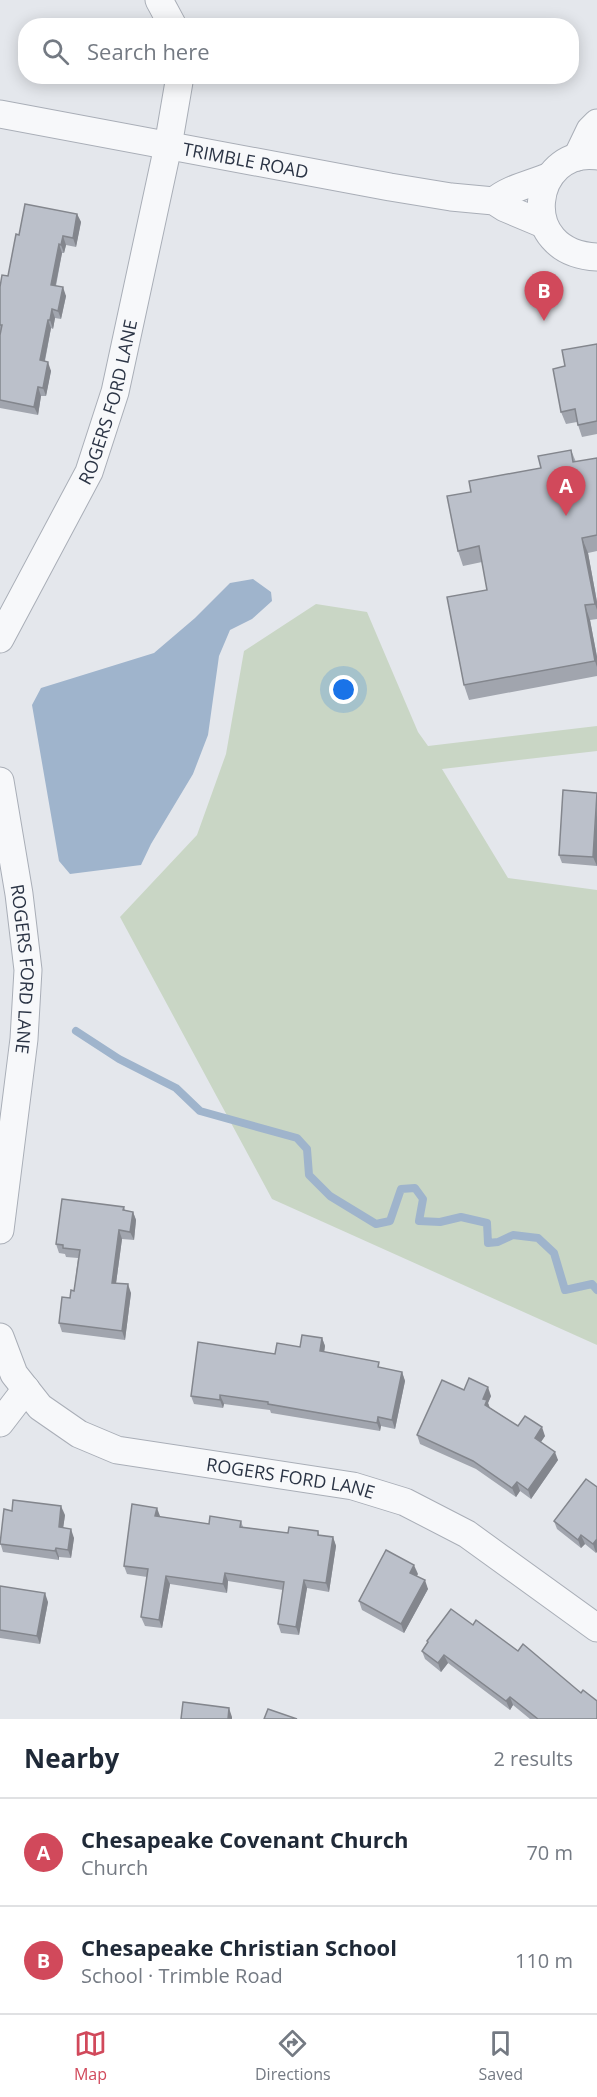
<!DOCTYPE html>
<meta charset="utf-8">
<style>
body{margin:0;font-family:"Open Sans",sans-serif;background:#f2f2f3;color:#1f2937}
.you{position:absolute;left:344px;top:690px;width:21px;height:21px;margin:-15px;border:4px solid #fff;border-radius:50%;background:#1a73e8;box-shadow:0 0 0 9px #1a73e833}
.badge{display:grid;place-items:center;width:39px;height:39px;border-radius:50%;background:#d1495b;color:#fff;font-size:20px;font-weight:700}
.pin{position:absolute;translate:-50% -50px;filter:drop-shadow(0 2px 3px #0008)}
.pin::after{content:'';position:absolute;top:32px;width:21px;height:18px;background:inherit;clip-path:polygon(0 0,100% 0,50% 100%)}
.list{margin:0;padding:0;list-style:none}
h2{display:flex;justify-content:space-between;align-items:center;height:78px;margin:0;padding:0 24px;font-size:26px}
h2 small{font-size:20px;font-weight:400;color:#747a83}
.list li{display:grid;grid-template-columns:39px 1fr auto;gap:18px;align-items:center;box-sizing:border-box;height:108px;padding:0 24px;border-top:2px solid #e0e1e3}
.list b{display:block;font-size:22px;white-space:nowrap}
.list p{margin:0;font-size:20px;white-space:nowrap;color:#747a83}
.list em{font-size:20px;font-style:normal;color:#747a83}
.icon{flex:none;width:33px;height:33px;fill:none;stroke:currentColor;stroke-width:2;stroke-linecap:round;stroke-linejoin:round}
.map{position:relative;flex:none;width:597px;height:1719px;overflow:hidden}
.search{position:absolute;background:#fff;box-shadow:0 3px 15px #0003;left:18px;right:18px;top:18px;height:66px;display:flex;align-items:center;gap:15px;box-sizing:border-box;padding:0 21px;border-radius:24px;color:#747a83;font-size:22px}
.sheet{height:294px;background:#fff}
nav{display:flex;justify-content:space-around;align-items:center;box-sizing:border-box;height:84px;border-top:2px solid #e0e1e3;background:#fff;font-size:16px;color:#747a83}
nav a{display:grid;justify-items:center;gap:3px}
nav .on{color:#d1495b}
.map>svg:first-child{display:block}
.green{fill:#c9d6c5}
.water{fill:#9fb4cc}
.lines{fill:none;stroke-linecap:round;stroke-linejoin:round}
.stream{stroke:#9fb4cc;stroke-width:8}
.minor-casing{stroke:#a9aeb7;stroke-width:29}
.minor{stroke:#f7f8fa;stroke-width:27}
.wall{fill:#a1a5ae}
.shaded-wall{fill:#83868d}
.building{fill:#bbc0ca;stroke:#83868d;stroke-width:1.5}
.labels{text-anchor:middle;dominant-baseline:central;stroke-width:6;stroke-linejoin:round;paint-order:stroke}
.street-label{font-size:18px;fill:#2b3445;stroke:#f4f6f9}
</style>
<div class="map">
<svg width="597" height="1719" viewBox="0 0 597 1719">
<rect width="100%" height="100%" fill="#e4e7ec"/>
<polygon class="green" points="316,604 367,612 418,732 428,746 597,726 597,751 442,769 508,878 597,890 597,1345 272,1199 120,917 197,835 226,754 244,651"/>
<polygon class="water" points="253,579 271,592 272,601 252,619 230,630 219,656 208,735 193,774 151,844 141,865 70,874 59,861 32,705 41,688 154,653 195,618 230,583"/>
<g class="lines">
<polyline class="stream" points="76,1031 119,1059 176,1088 200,1111 297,1138 307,1149 309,1175 330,1196 376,1224 390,1221 401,1189 415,1188 423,1199 419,1221 440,1222 461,1217 487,1223 488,1243 498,1242 513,1235 538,1238 554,1253 565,1290 592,1284 597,1290"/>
<g class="minor-casing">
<g id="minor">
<polyline points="159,0 173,26"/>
<path id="s1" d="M0,114L390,187L451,197L494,201L505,208L543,224"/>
<path d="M597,156C532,147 514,253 597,257"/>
<polyline points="577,157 590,130 597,123"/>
<path d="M494,201C509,188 532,184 550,176"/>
<path id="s2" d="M0,639L89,472L115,392L168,146L180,76"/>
<path id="s3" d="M0,781L19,894L28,970L24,1039L0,1230"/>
<path id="s4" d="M0,1337L14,1374L40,1407L79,1434L117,1450L353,1486L405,1502L467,1534L597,1628"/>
<polyline points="0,1423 26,1389"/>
</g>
</g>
<use href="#minor" class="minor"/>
</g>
<g class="wall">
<polygon points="77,214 81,222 76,247 66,245 64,253 62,253 56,286 66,296 61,319 55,318 53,329 51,328 45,361 51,371 46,396 41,396 38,415 0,408 0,287 8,276 19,235"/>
<polygon points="597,344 597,434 582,437 577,422 566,424 561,412 565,366"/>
<polygon points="571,450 576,462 597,458 597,551 588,553 597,602 597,619 590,620 597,657 597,676 469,700 464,685 487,590 482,562 463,566 458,551 471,492 541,468"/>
<polygon points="597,793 597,866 562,863 559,855"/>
<polygon points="124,1207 125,1210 133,1212 136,1220 134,1240 122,1239 116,1283 131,1293 125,1340 62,1332 59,1323 74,1291 78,1258 66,1257 65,1254 59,1253 56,1244"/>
<polygon points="322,1338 325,1346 324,1352 382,1368 402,1372 405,1381 395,1429 381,1426 380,1431 271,1413 270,1410 224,1404 223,1408 194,1404 191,1396 275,1354 300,1347"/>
<polygon points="464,1390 491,1396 488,1403 490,1408 518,1426 545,1436 541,1442 558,1460 531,1499 520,1491 516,1497 476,1469 420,1444 417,1435"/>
<polygon points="586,1479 596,1553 585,1544 581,1548 557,1529 554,1521"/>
<polygon points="65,1515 63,1528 74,1538 71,1558 59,1557 59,1560 3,1552 0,1542"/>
<polygon points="160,1517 209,1524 241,1521 243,1527 288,1533 318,1531 319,1535 333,1537 336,1546 329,1592 307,1588 299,1635 281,1633 278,1624 283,1590 228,1581 227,1593 170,1584 162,1628 145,1626 141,1617 147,1577 127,1574 124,1566"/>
<polygon points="418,1574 417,1576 428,1589 404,1633 362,1610 359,1601"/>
<polygon points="0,1586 48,1602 40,1644 0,1638"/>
<polygon points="427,1641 597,1719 530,1719 513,1705 510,1710 448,1663 441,1672 425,1659 422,1651 428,1643"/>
</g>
<g class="shaded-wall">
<polygon points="77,214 81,222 76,247 73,238"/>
<polygon points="63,236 66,245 64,253 61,245"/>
<polygon points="59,244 62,253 54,293 51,285"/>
<polygon points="63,287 66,296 61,319 58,311"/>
<polygon points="52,309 55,318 53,329 50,320"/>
<polygon points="48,320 51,328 43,369 40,360"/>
<polygon points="48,362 51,371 46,396 43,388"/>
<polygon points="38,387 41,396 38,415 34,407"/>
<polygon points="582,538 588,553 597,602 597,610 595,604"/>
<polygon points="585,605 590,620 597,657 597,667 595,661"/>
<polygon points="597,804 597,866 593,857"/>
<polygon points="133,1212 136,1220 134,1240 130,1232"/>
<polygon points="119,1230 122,1239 115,1291 112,1283"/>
<polygon points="128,1284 131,1293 125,1340 122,1331"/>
<polygon points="322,1338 325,1346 323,1359 320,1351"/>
<polygon points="402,1372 405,1381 395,1429 392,1420"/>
<polygon points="488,1387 491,1396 488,1403 490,1409 485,1405 483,1399"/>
<polygon points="220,1395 224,1404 223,1408 220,1400"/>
<polygon points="378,1417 381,1426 380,1431 377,1423"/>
<polygon points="542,1427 545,1436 538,1446 535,1438"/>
<polygon points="555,1452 558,1460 531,1499 528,1490"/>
<polygon points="517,1482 520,1491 516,1497 512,1488"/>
<polygon points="61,1506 65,1515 62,1536 59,1527"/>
<polygon points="157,1508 160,1516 158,1525 155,1516"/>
<polygon points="71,1529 74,1538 71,1558 68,1550"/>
<polygon points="581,1535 585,1544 581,1548 578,1540"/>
<polygon points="333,1537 336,1546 329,1592 326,1583"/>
<polygon points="597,1539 597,1552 596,1553 593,1544"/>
<polygon points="56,1548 59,1557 59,1560 55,1551"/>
<polygon points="414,1565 418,1574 413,1581 410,1573"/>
<polygon points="225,1573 228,1581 227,1593 223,1584"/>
<polygon points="166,1576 170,1584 162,1628 159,1620"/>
<polygon points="304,1580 307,1588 299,1635 296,1627"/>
<polygon points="425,1580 428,1589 404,1633 401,1624"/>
<polygon points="45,1593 48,1602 40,1644 37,1636"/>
<polygon points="444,1655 448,1663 441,1672 438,1663"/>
<polygon points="510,1697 513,1705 510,1710 506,1701"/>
<polygon points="229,1708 232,1717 232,1719 228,1719"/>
</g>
<g class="building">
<polygon points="25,204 77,214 73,238 63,236 61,245 59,244 51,285 63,287 58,311 52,309 50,320 48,320 40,360 48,362 43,388 38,387 34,407 0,400 0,335 2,325 0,325 0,287 2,275 8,276 16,234 19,235"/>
<polygon points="597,344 597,421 578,425 575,409 561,412 553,369 565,366 562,350"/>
<polygon points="571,450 573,462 597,458 597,535 582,538 595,604 585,605 595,661 464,685 447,597 487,590 479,546 458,551 447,496 471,492 469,481 541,468 538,456"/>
<polygon points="563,790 597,793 593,857 559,855"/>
<polygon points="62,1199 124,1207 123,1210 133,1212 130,1232 119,1230 112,1283 128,1284 122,1331 59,1323 62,1297 70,1298 71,1290 74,1291 80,1250 63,1248 63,1245 56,1244"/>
<polygon points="302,1335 322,1338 320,1351 379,1362 378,1367 402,1372 392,1420 378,1417 377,1423 268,1404 268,1402 220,1395 220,1400 191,1396 198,1342 275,1354 277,1343 300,1347"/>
<polygon points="469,1378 488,1387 483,1399 487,1400 485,1405 518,1426 525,1416 542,1427 535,1438 555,1452 528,1490 517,1482 512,1488 473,1461 417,1435 442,1380 464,1390"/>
<polygon points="586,1479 597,1487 597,1539 593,1544 581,1535 578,1540 554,1521"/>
<polygon points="13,1500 61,1506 59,1527 71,1529 68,1550 56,1548 55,1551 0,1544 4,1509 12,1511"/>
<polygon points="132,1504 157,1508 155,1516 209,1524 210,1516 241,1521 240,1527 288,1533 289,1527 318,1531 318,1535 333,1537 326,1583 304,1580 296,1627 278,1624 284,1582 225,1573 223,1584 166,1576 159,1620 141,1617 148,1569 124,1566"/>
<polygon points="386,1550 414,1565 410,1573 425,1580 401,1624 359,1601"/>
<polygon points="0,1586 45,1593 37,1636 0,1630"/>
<polygon points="451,1609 473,1625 476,1620 518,1651 523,1644 581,1693 583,1690 597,1701 597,1719 538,1719 510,1697 506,1701 444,1655 438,1663 422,1651 428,1642 427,1641"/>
<polygon points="183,1702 229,1708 228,1719 181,1719"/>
<polygon points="268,1709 297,1719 264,1719"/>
</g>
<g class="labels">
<g class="street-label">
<text stroke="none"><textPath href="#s1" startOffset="250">TRIMBLE ROAD</textPath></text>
<text stroke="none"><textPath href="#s2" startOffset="262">ROGERS FORD LANE</textPath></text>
<text stroke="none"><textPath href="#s3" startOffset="190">ROGERS FORD LANE</textPath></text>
<text stroke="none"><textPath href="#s4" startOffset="346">ROGERS FORD LANE</textPath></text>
</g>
</g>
</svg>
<div class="you"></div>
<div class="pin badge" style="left:566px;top:516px">A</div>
<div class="pin badge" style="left:544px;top:321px">B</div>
<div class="search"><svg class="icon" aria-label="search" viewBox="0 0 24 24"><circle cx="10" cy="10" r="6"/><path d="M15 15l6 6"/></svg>Search here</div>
</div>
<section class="sheet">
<h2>Nearby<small>2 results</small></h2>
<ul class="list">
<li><span class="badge">A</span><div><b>Chesapeake Covenant Church</b><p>Church</p></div><em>70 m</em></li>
<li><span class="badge">B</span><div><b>Chesapeake Christian School</b><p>School · Trimble Road</p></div><em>110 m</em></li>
</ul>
</section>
<nav>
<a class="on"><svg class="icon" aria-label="map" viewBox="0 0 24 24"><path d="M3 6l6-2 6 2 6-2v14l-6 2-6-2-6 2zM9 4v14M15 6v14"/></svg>Map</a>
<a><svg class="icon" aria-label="directions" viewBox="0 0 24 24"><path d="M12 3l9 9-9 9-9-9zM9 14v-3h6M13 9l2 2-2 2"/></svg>Directions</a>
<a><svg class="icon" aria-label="saved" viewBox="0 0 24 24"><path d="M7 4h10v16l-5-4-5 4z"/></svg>Saved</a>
</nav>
